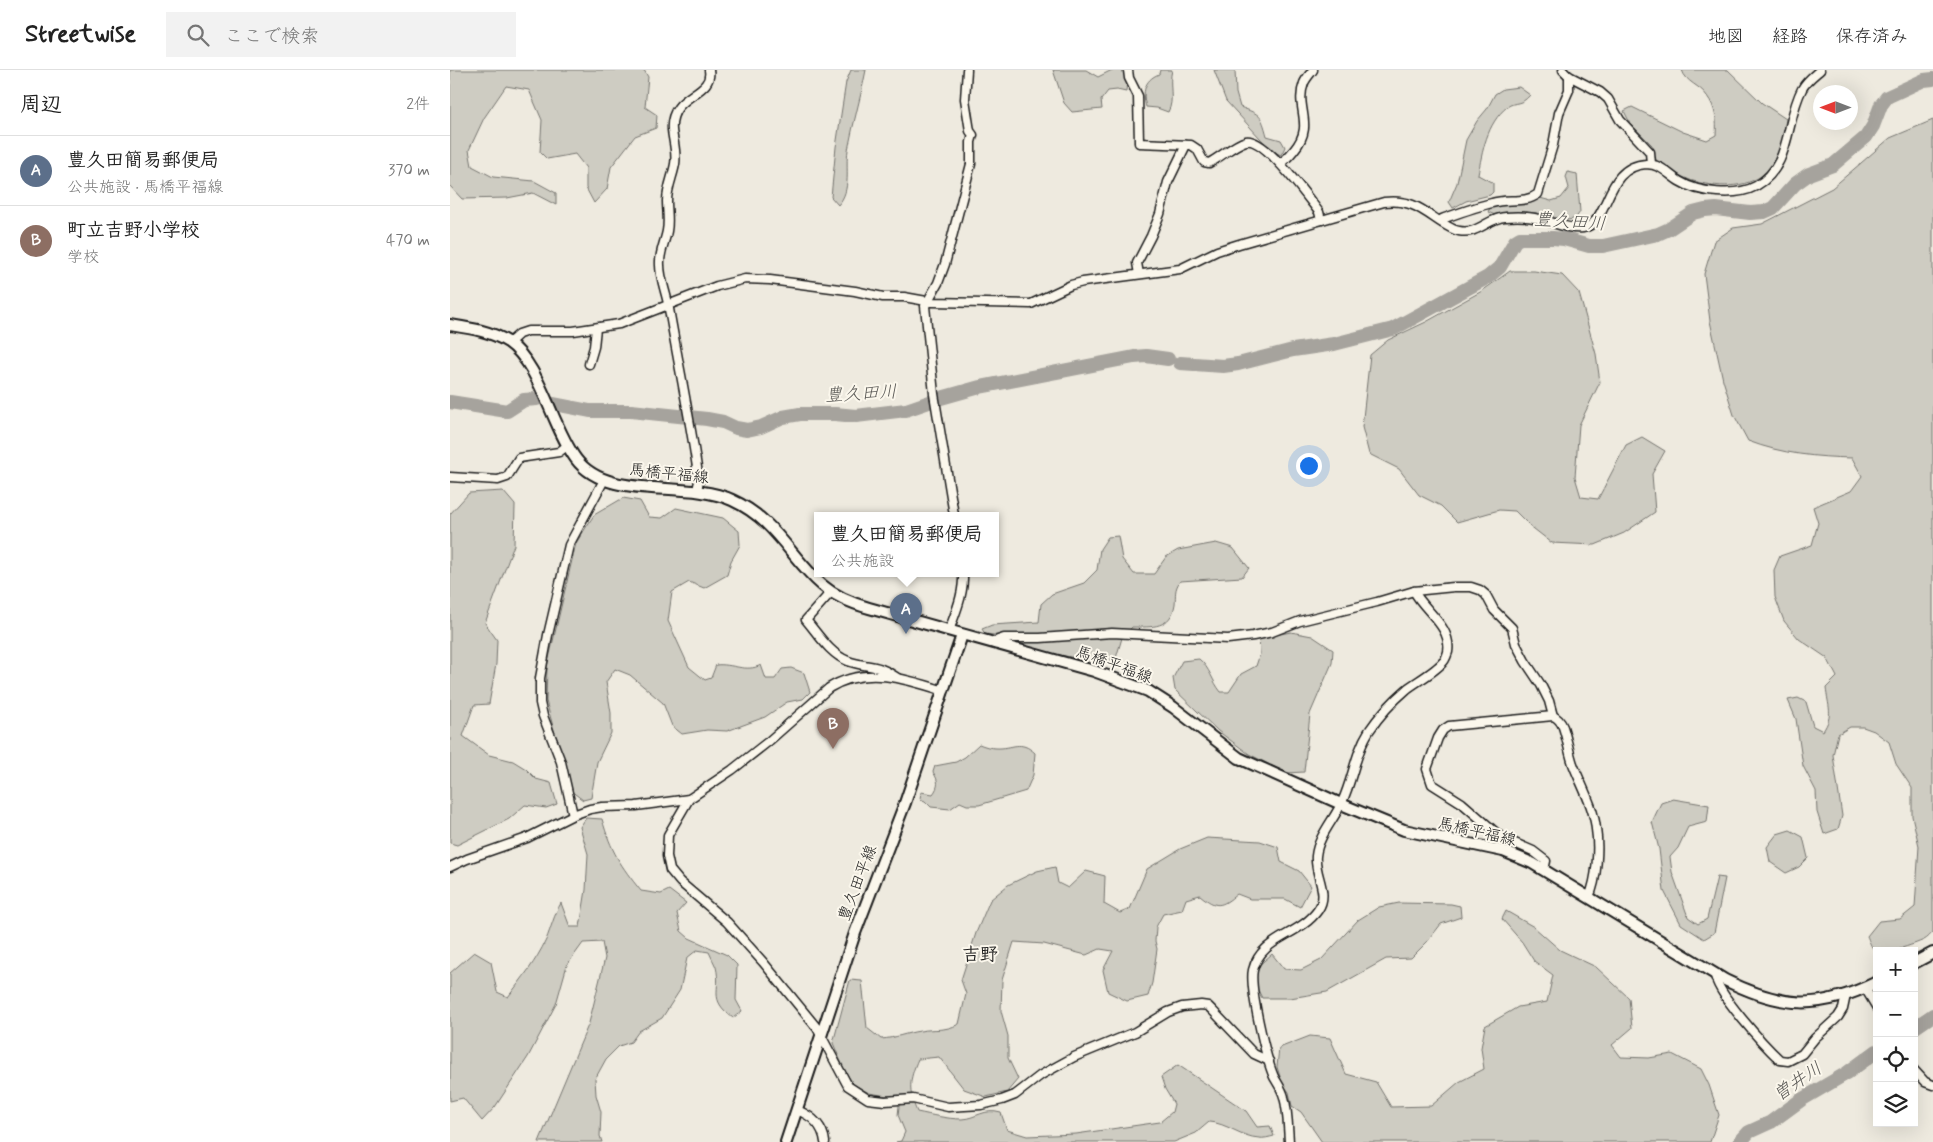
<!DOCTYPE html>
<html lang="ja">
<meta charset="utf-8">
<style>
body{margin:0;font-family:Mynerve,"Klee One",sans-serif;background:#f2f2f2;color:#222}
.controls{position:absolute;right:15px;bottom:15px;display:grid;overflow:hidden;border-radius:0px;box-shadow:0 5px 20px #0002}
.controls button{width:45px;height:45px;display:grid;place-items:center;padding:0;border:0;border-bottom:1px solid #e0e0e0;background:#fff;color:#222;font:25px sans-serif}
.compass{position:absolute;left:1363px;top:15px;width:45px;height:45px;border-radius:50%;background:#fff;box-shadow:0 5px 20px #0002;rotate:270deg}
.you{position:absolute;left:858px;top:395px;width:18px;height:18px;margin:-12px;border:4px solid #fff;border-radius:50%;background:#1a73e8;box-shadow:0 0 0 8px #1a73e833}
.badge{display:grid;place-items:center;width:32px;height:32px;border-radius:50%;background:#c8321e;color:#fff;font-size:16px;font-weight:700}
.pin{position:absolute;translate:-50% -41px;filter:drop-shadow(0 1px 2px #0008)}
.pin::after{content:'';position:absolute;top:26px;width:18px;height:15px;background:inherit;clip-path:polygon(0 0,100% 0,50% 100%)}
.popup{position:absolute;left:364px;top:442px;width:185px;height:65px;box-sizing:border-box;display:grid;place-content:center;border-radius:0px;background:#fff;filter:drop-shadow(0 1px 4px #0005);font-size:16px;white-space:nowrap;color:#767676}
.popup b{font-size:19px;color:#222}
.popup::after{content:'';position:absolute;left:50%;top:100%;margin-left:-10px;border:10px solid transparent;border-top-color:#fff}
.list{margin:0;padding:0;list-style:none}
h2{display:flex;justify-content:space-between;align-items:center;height:65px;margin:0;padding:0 20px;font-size:21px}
h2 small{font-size:16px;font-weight:400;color:#767676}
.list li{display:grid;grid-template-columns:32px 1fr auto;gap:15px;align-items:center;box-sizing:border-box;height:70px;padding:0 20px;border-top:1px solid #e0e0e0}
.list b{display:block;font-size:19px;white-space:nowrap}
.list p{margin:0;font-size:16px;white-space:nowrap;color:#767676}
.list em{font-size:16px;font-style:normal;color:#767676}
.icon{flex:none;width:28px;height:28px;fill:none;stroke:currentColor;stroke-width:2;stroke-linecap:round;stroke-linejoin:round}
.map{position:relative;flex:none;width:1483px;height:1072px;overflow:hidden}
header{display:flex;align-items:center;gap:30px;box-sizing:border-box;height:70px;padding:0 25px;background:#fff;border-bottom:1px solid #e0e0e0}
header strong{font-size:24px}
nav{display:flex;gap:28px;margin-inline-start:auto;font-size:18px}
.search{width:350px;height:45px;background:#f2f2f2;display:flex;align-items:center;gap:12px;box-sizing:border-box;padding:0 18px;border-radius:0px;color:#767676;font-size:19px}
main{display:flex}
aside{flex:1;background:#fff}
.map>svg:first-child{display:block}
.green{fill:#ceccc2;stroke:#75746f}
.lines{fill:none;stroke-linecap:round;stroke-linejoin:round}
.river{stroke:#a6a39d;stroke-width:14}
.street-casing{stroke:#1c1c1c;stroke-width:11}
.secondary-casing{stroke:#1c1c1c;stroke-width:14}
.street{stroke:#fbf7ec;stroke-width:8}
.secondary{stroke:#fbf7ec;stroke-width:10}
.labels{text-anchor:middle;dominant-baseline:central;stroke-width:4;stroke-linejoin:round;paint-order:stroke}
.street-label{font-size:16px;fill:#1c1c1c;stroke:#fbf7ec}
.water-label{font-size:18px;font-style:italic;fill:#5a5956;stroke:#fbf7ec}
.neighbourhood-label{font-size:18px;font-weight:bold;fill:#1c1c1c;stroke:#fbf7ec}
</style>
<header>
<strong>Streetwise</strong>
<div class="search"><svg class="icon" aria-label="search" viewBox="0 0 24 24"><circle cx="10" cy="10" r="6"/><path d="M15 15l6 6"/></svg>ここで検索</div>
<nav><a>地図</a><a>経路</a><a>保存済み</a></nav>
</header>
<main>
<aside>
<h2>周辺<small>2件</small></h2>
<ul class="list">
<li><span class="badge" style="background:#5c6f8a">A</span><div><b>豊久田簡易郵便局</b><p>公共施設 · 馬橋平福線</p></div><em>370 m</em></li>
<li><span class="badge" style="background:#8d6e63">B</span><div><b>町立吉野小学校</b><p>学校</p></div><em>470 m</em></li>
</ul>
</aside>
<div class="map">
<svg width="1483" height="1072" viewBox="0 0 1483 1072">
<rect width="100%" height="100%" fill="#eeeadf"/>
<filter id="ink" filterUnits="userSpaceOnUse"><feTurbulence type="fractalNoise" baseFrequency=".02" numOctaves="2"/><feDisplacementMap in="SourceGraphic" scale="10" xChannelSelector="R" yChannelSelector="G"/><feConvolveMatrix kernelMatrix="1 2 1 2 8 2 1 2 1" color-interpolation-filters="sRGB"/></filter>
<g filter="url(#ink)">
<g class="green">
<polygon points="0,0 194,0 198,7 195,37 207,45 206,58 185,66 161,97 157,119 144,133 136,118 136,98 125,84 97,89 90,82 92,50 79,20 56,16 34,48 19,80 22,96 43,107 84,111 106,123 106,135 83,123 57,128 12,129 0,116"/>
<path d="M401,0H416C411,27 403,53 398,80C395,98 402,120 388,135L381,127L386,77L396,12Z"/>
<polygon points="603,0 636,0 648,7 662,0 674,0 677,9 676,22 667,20 658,21 651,30 652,39 622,42 614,33"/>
<path d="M710,0H722C718,14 725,30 718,42L707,38L696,37C692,22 694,10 709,4Z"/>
<path d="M764,0H785L786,23L790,37C811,45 811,44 817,66L831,70L835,77L831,85L822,81L776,31Z"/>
<path d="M1232,0H1278L1312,33L1336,49C1333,66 1331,86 1319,99C1301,119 1270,118 1247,112C1232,109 1218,98 1206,90L1202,75L1180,53L1174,41L1182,37L1233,62L1257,70L1266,65C1267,51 1266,38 1257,26C1250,15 1236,13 1232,0Z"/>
<path d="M1069,17L1080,25C1071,36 1065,31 1057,37C1037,53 1032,82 1028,105L1043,113V122L1040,125L1016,131L1003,138L999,132L1007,113L1016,70L1027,51L1037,39L1045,24L1053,19Z"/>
<path d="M1483,50V862C1480,865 1478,868 1474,870C1465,874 1433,886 1425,880C1421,878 1419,870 1417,866L1429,851L1450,849L1465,837L1469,776L1462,746V718L1446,694L1439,672L1424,661L1413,657H1400L1388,664L1383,685L1392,746L1388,759L1374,764L1367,742L1366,721L1353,696L1346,649L1338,630L1348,628L1356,632L1363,656L1373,661C1384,645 1378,636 1376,618L1387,607L1377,588L1349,569L1334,551L1325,527L1324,500L1330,486L1362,475L1368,453L1363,437L1401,421L1412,406L1402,388C1366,387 1332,384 1298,371L1284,345L1273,310L1260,251L1254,204L1264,171L1283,158L1312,154L1382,118L1440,68Z"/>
<polygon points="1118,102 1127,104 1130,142 1125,149 1116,150 1086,143 1066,142 1045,145 1038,142 1041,136 1058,133 1077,133 1090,128 1101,131 1111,128 1119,118 1116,107"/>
<polygon points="1060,201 1084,201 1112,205 1129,223 1146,284 1150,312 1129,355 1125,407 1131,427 1148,429 1176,375 1192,367 1215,381 1202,404 1205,442 1174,463 1145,475 1102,473 1079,455 1065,441 1049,440 1007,452 991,436 969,425 949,399 919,384 912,357 920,285 938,270 976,252 1032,221"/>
<polygon points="53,421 65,435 64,475 35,553 47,570 46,594 39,634 24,635 13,666 39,685 63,691 76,699 86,709 101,713 107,734 96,738 75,735 59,749 7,775 0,773 0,444 19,423"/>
<path d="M173,428L190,431L199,447L212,448L226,438L273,448L289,461L290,475L281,491L277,505L254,518L239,512L222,522L218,551L239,597L255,610L261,608L266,595C282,593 296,603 311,595L316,609H325L332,599L341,598L354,603L360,622L353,629L337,632L315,647L277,661L257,660L232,664L222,656L213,633L180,605L165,599L156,612L161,643V663L147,692L141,728L133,730L121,721L96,631L97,597L126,473L144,445Z"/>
<path d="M668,466L672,489L684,504H704L716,487L728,480L766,473L783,478L799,498L792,507L730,511C724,520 726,524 725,534C721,559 702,557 682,557L672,568L666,588L650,593L566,576L554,566L535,564L532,559L542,555L589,552L591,534L602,524L634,513L647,500L650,479L658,467Z"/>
<path d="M841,562L862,566L883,580L882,593L860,644L854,702L836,703L799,684L768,661L725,620L723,608L732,591L749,589C760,598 762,611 771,622H779L791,604L806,596L810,584L809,568Z"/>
<path d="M529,674C534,676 540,678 546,678C563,679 570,669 585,683L583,705L576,721L529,735H517L510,732L500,739L481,737L475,731L470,729L471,722L483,724C489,716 489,711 483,702L485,696L506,692L515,687Z"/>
<polygon points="1223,729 1259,735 1257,752 1238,757 1228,778 1220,787 1222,802 1238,847 1248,854 1257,849 1267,807 1275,808 1264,863 1254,869 1231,854 1214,821 1209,779 1202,752 1211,733"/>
<path d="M136,748L152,749C161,781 170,795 191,821L211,824L219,820L236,833L227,843L231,861L239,868L277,885L287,895L286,930L292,941L283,948C257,928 272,921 266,897C264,892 261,887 259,882L247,880L237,888L230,920L212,948L189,961L181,972L169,976L156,989L145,1009L146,1025L151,1042L150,1066L152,1072H89L139,953L155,888L152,872L133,873L117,895L106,934L78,987L45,1037L32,1051L13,1028L0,1031V903L24,882L41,892L47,922L58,927C72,909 86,891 96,870C101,858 104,845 111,833L120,857H130L136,820L138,784L130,757Z"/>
<polygon points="1340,760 1353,767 1358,788 1349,797 1336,803 1320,792 1317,777 1327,764"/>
<path d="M757,768L810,771L828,777L831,792L849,801L861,816L850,837L835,829H800L787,824C771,837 767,839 750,825L736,829L732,840L713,844L706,857L705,871L707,879L702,913L698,926L677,931L658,922L653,900L663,881L650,879L636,885L594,874L564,872L552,910L551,941L558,966V988L568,1009L557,1022L536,1027L514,1019L489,987L468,989C459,1010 458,1021 467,1042C482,1045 497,1049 512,1049C527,1048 534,1038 551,1043L557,1060L577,1066L626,1064L710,1052L722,1042L724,1034L715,1019L711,1007L728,995L796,1041L807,1057L820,1056L824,1066C820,1067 813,1069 809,1068C791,1067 777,1053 759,1052L746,1063L724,1072H446L451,1071L455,1062L448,1045L450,1028L419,1023L403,1014L394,999L383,973L400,910L412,911L417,958L431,969C446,968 456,963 470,961C486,958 493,962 509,954L516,924L511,910L526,863L540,830L558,815L587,801L605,797L608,813L618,818L636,801L655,806L654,834L670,843L680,839L697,799L730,779Z"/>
<polygon points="949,833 1001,834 1010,836 1011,847 991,854 977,872 961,888 936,889 877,922 840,928 812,928 805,914 808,896 822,884 834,899 851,900 871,890 908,850 929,837"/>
<polygon points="1056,841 1084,857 1110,880 1146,897 1179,928 1182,958 1162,975 1171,987 1199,988 1222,984 1251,999 1259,1015 1269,1045 1260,1072 872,1072 851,1042 842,1036 839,1022 832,1013 827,997 829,978 860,966 880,968 896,1004 926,1012 941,1037 981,1036 1009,1012 1034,999 1031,978 1035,956 1068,937 1097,932 1103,905 1084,891 1072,872 1052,849"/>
</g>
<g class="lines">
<g class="river">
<polyline points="730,293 773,296 788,294 843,280 884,274 943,259 1038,207 1050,197 1065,171 1070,168 1103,168 1114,169 1139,176 1153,176 1208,164 1219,159 1243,143 1255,140 1266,139 1300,143 1314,142 1323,138 1345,114 1359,104 1383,95 1416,67 1423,56 1431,35 1437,27 1474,10 1483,9"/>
<polyline points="0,332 57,341 74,330 87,329"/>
<polyline points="104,334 140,341 181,341 257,349 273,352 286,358 297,360 311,357 333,347 350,344 385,344 406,346 456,340 491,328 530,317 684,287 696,286 718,289"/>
<polyline points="1464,958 1483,945"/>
<polyline points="1290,1072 1299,1062 1321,1052 1351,1030 1397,1003 1427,981"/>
</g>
<g class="street-casing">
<g id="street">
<path d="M678,0L679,8L688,26L689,73L741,75L747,79L754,92L759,93C771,87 783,75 796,71C815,67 858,128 869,142L871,150"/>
<polyline points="1113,0 1119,6 1150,22 1158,29 1170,50 1200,82 1201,94"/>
<path d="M830,93C836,90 840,85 844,80C866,54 844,38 854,13C856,8 860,4 863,0"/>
<path d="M990,151L992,149C1009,143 1025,137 1042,133C1057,128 1075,134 1088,124L1103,75L1109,43L1119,20V6"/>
<polyline points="689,204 687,193 701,166 710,144 718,112 736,75"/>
<path d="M59,273L69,264L78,261H123L169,254L267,216L295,209L320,210L405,221L433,227H454L482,232L581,234L621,215L633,212L730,199L767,181L789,174L934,132C961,129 971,139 992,153C998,156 1003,160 1009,161C1028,165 1038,148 1055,147C1066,146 1078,146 1089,149C1103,152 1119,160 1133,158C1160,154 1154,96 1196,94C1211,94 1218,104 1229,111C1248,123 1286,127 1306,116C1342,96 1335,51 1352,19C1356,11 1363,6 1370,0"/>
<polyline points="139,294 144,277 146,258"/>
<polyline points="0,407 48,410 57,407 69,388 109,382 118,375"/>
<path d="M247,420L249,411C241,353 229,297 219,239C217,224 210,210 210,195C209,183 215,172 217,161C219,151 217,141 217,131C217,118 223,106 225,94C227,82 223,71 222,60C219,23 264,26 259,0"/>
<polyline points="504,445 484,324 475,236 488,213 495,194 521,94 521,72 523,65 520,61 515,29 517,0"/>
<path d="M381,522L356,550C368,564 380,584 398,591C417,598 427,593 446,607"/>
<path d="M499,561C506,541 514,524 513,503"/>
<polyline points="545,574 548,570 554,568 590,568 662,563 778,569 803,566 822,562 850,551 927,532 964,521 1004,517 1021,517 1030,520 1036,525 1044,540 1062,558 1066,574 1075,591 1091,615 1099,631 1103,646"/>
<polyline points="239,729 218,765 217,786 220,800 230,812 277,852 313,892 367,958 398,1016 418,1029 435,1031 463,1029 498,1037 531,1035 552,1030 565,1025 591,1005 624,987 685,962 718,942 732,937 751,935 758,936 763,941 804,984 819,991"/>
<polyline points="123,745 111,692 93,646 90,633 90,608 98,565 119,475 154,410"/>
<path d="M0,797L17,789L77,768L123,745L140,739L152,737L186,736L239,729L282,700L319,671L379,618C415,595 457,609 494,621"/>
<path d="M1094,800L1096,791L1083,781L1051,767L1012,733L982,714L977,699L988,668L993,660L999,656L1103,646C1108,648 1111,652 1113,657C1117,669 1119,682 1123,694C1131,715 1144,737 1146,759C1149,777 1147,810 1139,827"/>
<path d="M1265,904C1265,922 1315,976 1330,990L1338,991L1352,984L1365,968L1388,947L1393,939L1396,925"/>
<polyline points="1415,918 1427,938"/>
<polyline points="1464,1000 1475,1012 1483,1015"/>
<path d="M347,1040C362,1046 373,1055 375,1072"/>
<path d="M839,1072C838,1057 838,1041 834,1027C832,1019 828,1014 824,1007C816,989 799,917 803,900C811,867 850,866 868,840C880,823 864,805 866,786C868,766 884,750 892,732C903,709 905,683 919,661C929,646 943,631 957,619C966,612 986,601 993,592C995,591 997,585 998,582C1002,556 974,541 964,521"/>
</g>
</g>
<g class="secondary-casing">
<g id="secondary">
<path d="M0,255C19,258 41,261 58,272C90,294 102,357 126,389C158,432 235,409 282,430C326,450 339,486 372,515C386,527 401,533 419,538L644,601L698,621L723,637L789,688L891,734L954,760L1053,781L1082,793L1275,910C1332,938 1368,941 1427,912"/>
<polyline points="1464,893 1483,883"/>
<polyline points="336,1072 405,863 455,733 512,565"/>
</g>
</g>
<use href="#street" class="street"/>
<use href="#secondary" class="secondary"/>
</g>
</g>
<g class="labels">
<g class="street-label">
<text transform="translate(219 404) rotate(6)">馬橋平福線</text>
<text transform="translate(664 595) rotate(20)">馬橋平福線</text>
<text transform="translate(1027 762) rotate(13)">馬橋平福線</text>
<text transform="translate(408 813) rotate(-69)">豊久田平線</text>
</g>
<g class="water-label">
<text transform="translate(1120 152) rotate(4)">豊久田川</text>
<text transform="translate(411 324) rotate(-3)">豊久田川</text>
<text transform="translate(1348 1012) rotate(-34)">曽井川</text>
</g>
<g class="neighbourhood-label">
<text x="530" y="885">吉野</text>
</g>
</g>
</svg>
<div class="controls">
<button>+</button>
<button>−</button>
<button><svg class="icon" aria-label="locate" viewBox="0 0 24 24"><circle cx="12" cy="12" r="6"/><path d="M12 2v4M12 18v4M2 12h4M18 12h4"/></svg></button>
<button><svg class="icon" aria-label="layers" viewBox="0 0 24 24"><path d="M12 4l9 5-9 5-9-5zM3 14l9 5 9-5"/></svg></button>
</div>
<svg class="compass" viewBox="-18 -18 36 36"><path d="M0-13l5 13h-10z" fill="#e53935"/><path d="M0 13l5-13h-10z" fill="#767676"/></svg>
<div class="you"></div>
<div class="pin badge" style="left:456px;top:564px;background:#5c6f8a">A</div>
<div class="popup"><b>豊久田簡易郵便局</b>公共施設</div>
<div class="pin badge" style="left:383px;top:679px;background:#8d6e63">B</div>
</div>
</main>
